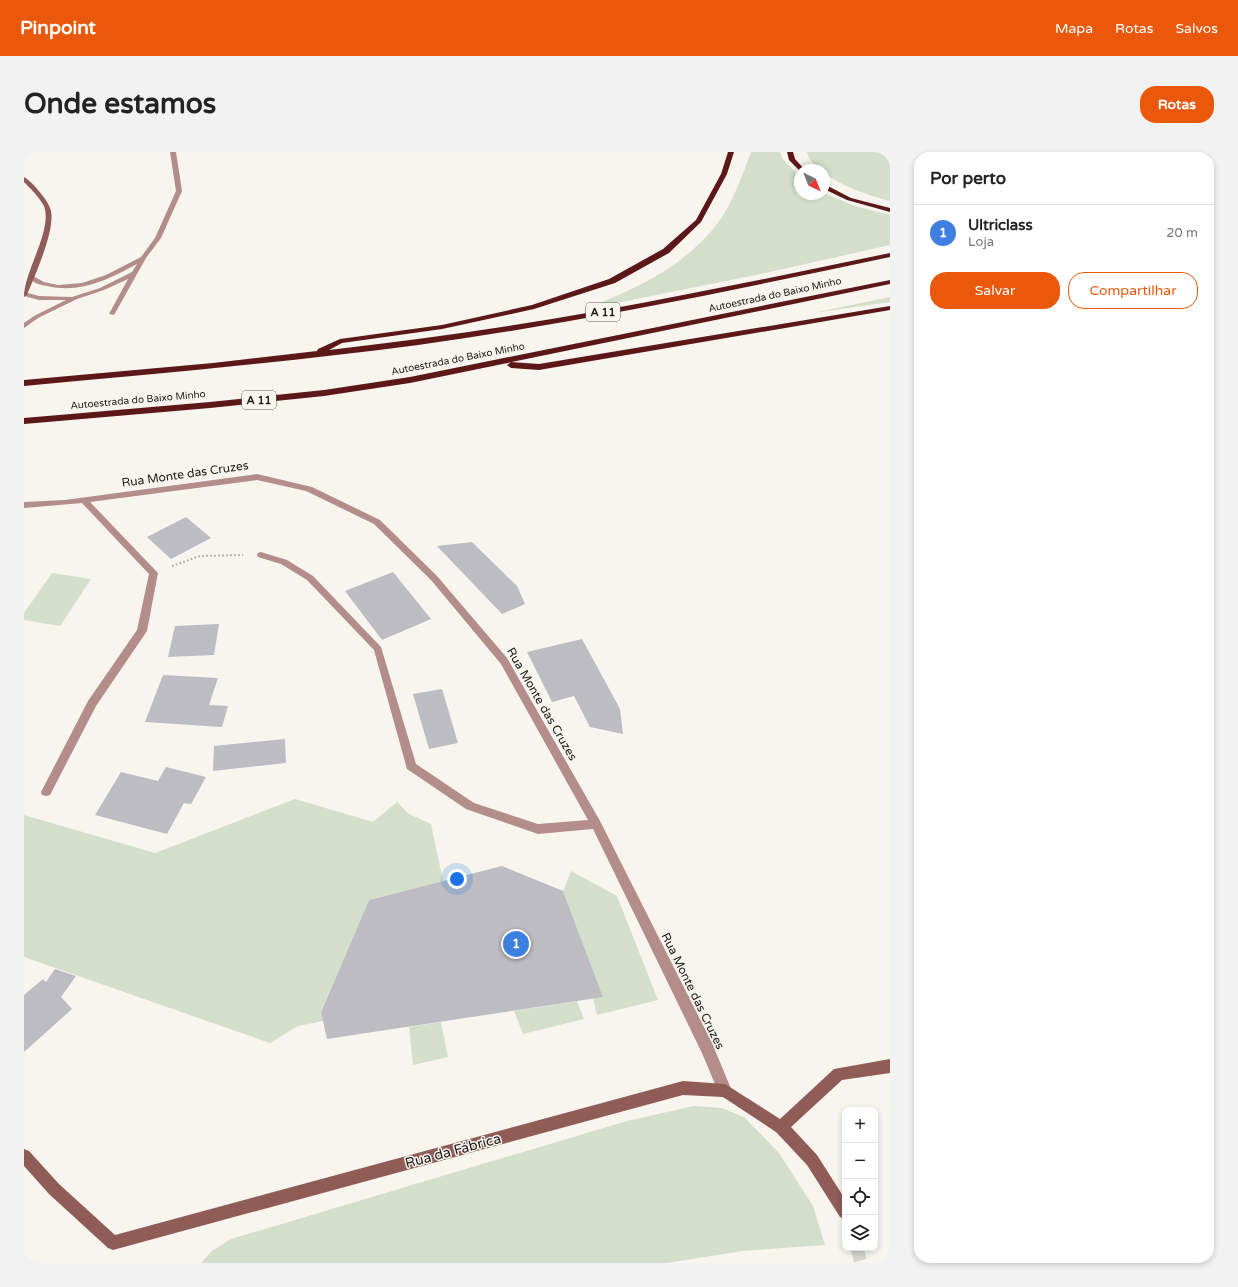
<!DOCTYPE html>
<html lang="pt">
<meta charset="utf-8">
<style>
body{margin:0;font-family:"Varela Round",sans-serif;background:#f2f2f2;color:#222}
.controls{position:absolute;right:12px;bottom:12px;display:grid;overflow:hidden;border-radius:8px;box-shadow:0 2px 6px #0003}
.controls button{width:36px;height:36px;display:grid;place-items:center;padding:0;border:0;border-bottom:1px solid #e0e0e0;background:#fff;color:#222;font:20px sans-serif}
.compass{position:absolute;left:770px;top:12px;width:36px;height:36px;border-radius:50%;background:#fff;box-shadow:0 2px 6px #0003;rotate:137deg}
.you{position:absolute;left:433px;top:727px;width:14px;height:14px;margin:-10px;border:3px solid #fff;border-radius:50%;background:#1a73e8;box-shadow:0 0 0 6px #1a73e833}
.badge{display:grid;place-items:center;width:26px;height:26px;border-radius:50%;background:#ea580c;color:#fff;font-size:13px;font-weight:700}
.pin{position:absolute;translate:-50% -50%;border:2px solid #fff;box-shadow:0 1px 4px #0006}
.list{margin:0;padding:0;list-style:none}
h2{display:flex;justify-content:space-between;align-items:center;height:52px;margin:0;padding:0 16px;font-size:17px}
h2 small{font-size:13px;font-weight:400;color:#767676}
.list li{display:grid;grid-template-columns:26px 1fr auto;gap:12px;align-items:center;box-sizing:border-box;height:56px;padding:0 16px;border-top:1px solid #e0e0e0}
.list b{display:block;font-size:15px;white-space:nowrap}
.list p{margin:0;font-size:13px;white-space:nowrap;color:#767676}
.list em{font-size:13px;font-style:normal;color:#767676}
.actions{display:flex;gap:8px;padding:12px 16px}
.actions a{flex:1;padding:9px 0;border:1px solid #ea580c;border-radius:16px;text-align:center;font-size:14px;color:#ea580c}
.actions .main{background:#ea580c;color:#fff}
.icon{flex:none;width:22px;height:22px;fill:none;stroke:currentColor;stroke-width:2;stroke-linecap:round;stroke-linejoin:round}
.map{position:relative;flex:none;width:866px;height:1111px;overflow:hidden;border-radius:16px}
header{display:flex;align-items:center;gap:24px;box-sizing:border-box;height:56px;padding:0 20px;background:#ea580c;color:#fff}
header strong{font-size:19px}
nav{display:flex;gap:22px;margin-inline-start:auto;font-size:14px}
.intro{display:flex;align-items:center;justify-content:space-between;box-sizing:border-box;height:96px;padding:0 24px}
h1{margin:0;font-size:28px}
.button{padding:10px 18px;border-radius:16px;background:#ea580c;color:#fff;font-size:14px;font-weight:700}
main{display:flex;gap:24px;padding:0 24px}
aside{flex:1;background:#fff;border-radius:16px;box-shadow:0 2px 6px #0003}
.map>svg:first-child{display:block}
.green{fill:#d4dfcb}
.building{fill:#bcbcc2}
.lines{fill:none;stroke-linecap:round;stroke-linejoin:round}
.secondary-tunnel{stroke:#d6d4ce;stroke-width:13;stroke-dasharray:13 6;stroke-linecap:butt}
.path{stroke:#9f9e99;stroke-width:2;stroke-dasharray:1.5 2.5;stroke-linecap:butt}
.street{fill:#b28d8a;fill-rule:evenodd}
.secondary{fill:#8f5c58;fill-rule:evenodd}
.highway{fill:#5c1719;fill-rule:evenodd}
.labels{text-anchor:middle;dominant-baseline:central;stroke-width:3;stroke-linejoin:round;paint-order:stroke}
.far-street-label{font-size:10px;fill:#1b1a18;stroke:#f7f5ee}
.shield{fill:#f7f5ee;stroke:#5d5c58;stroke-width:1}
.shield-label{font-size:11px;font-weight:bold;fill:#1b1a18}
.street-label{font-size:12px;fill:#1b1a18;stroke:#f7f5ee}
.near-street-label{font-size:14px;fill:#1b1a18;stroke:#f7f5ee}
</style>
<header>
<strong>Pinpoint</strong>
<nav><a>Mapa</a><a>Rotas</a><a>Salvos</a></nav>
</header>
<div class="intro"><h1>Onde estamos</h1><a class="button">Rotas</a></div>
<main>
<div class="map">
<svg width="866" height="1111" viewBox="0 0 866 1111">
<rect width="100%" height="100%" fill="#f7f5ee"/>
<g class="green">
<path d="M727,0H756L758,6L776,25V42L800,41L831,54L866,63V93L732,123L558,158C602,141 648,121 681,86C704,64 716,30 727,0Z"/>
<path d="M783,0H866V49C842,43 820,35 800,21V18C792,18 785,7 783,0Z"/>
<polygon points="866,145 866,150 789,161"/>
<polygon points="28,421 67,427 36,474 0,468 0,461"/>
<polygon points="271,647 349,670 373,650 385,662 407,672 419,729 345,748 297,859 299,869 274,874 246,891 0,805 0,663 131,701"/>
<polygon points="547,719 593,744 634,848 573,863 569,846 579,845 539,739"/>
<polygon points="553,849 560,867 499,882 490,859"/>
<polygon points="417,870 424,905 389,913 385,875"/>
<polygon points="670,954 698,956 720,965 755,1001 789,1054 801,1093 719,1099 643,1111 177,1111 188,1099 207,1087 603,969"/>
</g>
<g class="building">
<polygon points="162,365 187,386 147,407 123,385"/>
<polygon points="448,390 493,434 501,452 478,462 413,394"/>
<polygon points="369,420 407,467 358,488 321,439"/>
<polygon points="195,472 190,503 144,505 151,474"/>
<polygon points="558,487 596,557 599,582 566,575 550,544 528,550 503,500"/>
<polygon points="139,523 194,526 185,553 204,554 198,575 121,570"/>
<polygon points="418,537 434,591 405,597 389,542"/>
<polygon points="261,587 262,611 189,619 190,594"/>
<polygon points="142,615 182,625 167,652 160,651 143,682 71,663 97,620 134,629"/>
<polygon points="478,714 539,739 579,845 303,887 297,860 345,748"/>
<polygon points="31,817 52,824 37,845 48,857 0,900 0,843 19,827 22,830"/>
</g>
<g class="lines">
<polyline class="secondary-tunnel" points="833,1096 837,1111"/>
<polyline class="path" points="148,414 176,404 219,403"/>
<g class="street">
<path d="M146,0H152L158,39L137,86L122,106L90,163L85,162L104,127L80,138L53,147L14,166L0,176V171L10,164L42,148H15L0,144V140L15,144L48,145L76,136L108,120L113,112C85,127 56,142 23,134C16,133 9,131 4,125L9,124L20,130L34,133L58,131L82,123L117,105L131,86L152,39Z"/>
<polygon points="233,322 288,335 356,368 413,424 483,506 576,669 688,891 708,939 706,944 701,946 696,944 678,901 569,677 514,682 442,657 383,617 350,498 283,428 257,412 234,405 233,403 234,401 237,400 263,408 289,424 357,495 392,612 450,651 514,672 564,668 477,512 407,428 350,372 282,339 233,328 66,350 134,421 123,479 72,554 26,643 22,644 18,643 17,640 64,549 113,478 125,422 58,351 0,356 0,350 41,348"/>
</g>
<g class="secondary">
<path d="M0,25C5,28 10,33 14,38C19,44 25,51 27,59C31,79 11,123 3,143L0,145C0,119 29,78 20,54C15,45 7,37 0,30Z"/>
<polygon points="866,907 866,921 818,928 767,975 793,1003 821,1047 821,1067 816,1065 783,1013 752,980 699,945 659,943 89,1098 84,1096 25,1042 0,1014 0,997 5,999 35,1032 91,1083 659,929 701,932 756,967 810,917"/>
</g>
<g class="highway">
<path d="M704,0H710L703,22L677,70L645,101L591,131L510,157L418,177L318,191L305,198C426,184 546,166 664,142C732,129 799,115 866,101V105C710,138 553,171 394,193C263,210 132,222 0,234V228L189,211L293,199L294,197L316,187L418,173L508,153L585,127L639,97L672,68L697,22Z"/>
<polygon points="763,0 769,0 771,7 781,18 776,18 776,19 765,8"/>
<polygon points="800,32 827,46 866,56 866,60 823,48 800,37"/>
<polygon points="866,128 866,132 386,231 300,244 186,256 0,272 0,266 186,250 300,238 386,225"/>
<polygon points="866,154 866,158 515,218 487,216 483,213 487,210 515,212"/>
</g>
</g>
<g class="labels">
<g class="far-street-label">
<text transform="translate(751 143) rotate(-12)">Autoestrada do Baixo Minho</text>
<text transform="translate(434 207) rotate(-11)">Autoestrada do Baixo Minho</text>
<text transform="translate(114 248) rotate(-5)">Autoestrada do Baixo Minho</text>
</g>
<g class="shield">
<rect x="562" y="151" width="34" height="18" rx="3"/>
<rect x="218" y="239" width="34" height="18" rx="3"/>
</g>
<g class="shield-label">
<text x="579" y="160">A 11</text>
<text x="235" y="248">A 11</text>
</g>
<g class="street-label">
<text transform="translate(161 322) rotate(-8)">Rua Monte das Cruzes</text>
<text transform="translate(518 552) rotate(60)">Rua Monte das Cruzes</text>
<text transform="translate(669 839) rotate(64)">Rua Monte das Cruzes</text>
</g>
<g class="near-street-label">
<text transform="translate(429 999) rotate(-15)">Rua da Fábrica</text>
</g>
</g>
</svg>
<div class="controls">
<button>+</button>
<button>−</button>
<button><svg class="icon" aria-label="locate" viewBox="0 0 24 24"><circle cx="12" cy="12" r="6"/><path d="M12 2v4M12 18v4M2 12h4M18 12h4"/></svg></button>
<button><svg class="icon" aria-label="layers" viewBox="0 0 24 24"><path d="M12 4l9 5-9 5-9-5zM3 14l9 5 9-5"/></svg></button>
</div>
<svg class="compass" viewBox="-18 -18 36 36"><path d="M0-13l5 13h-10z" fill="#e53935"/><path d="M0 13l5-13h-10z" fill="#767676"/></svg>
<div class="you"></div>
<div class="pin badge" style="left:492px;top:792px;background:#3f7fe0">1</div>
</div>
<aside>
<h2>Por perto<small></small></h2>
<ul class="list">
<li><span class="badge" style="background:#3f7fe0">1</span><div><b>Ultriclass</b><p>Loja</p></div><em>20 m</em></li>
</ul>
<div class="actions"><a class="main">Salvar</a><a>Compartilhar</a></div>
</aside>
</main>
